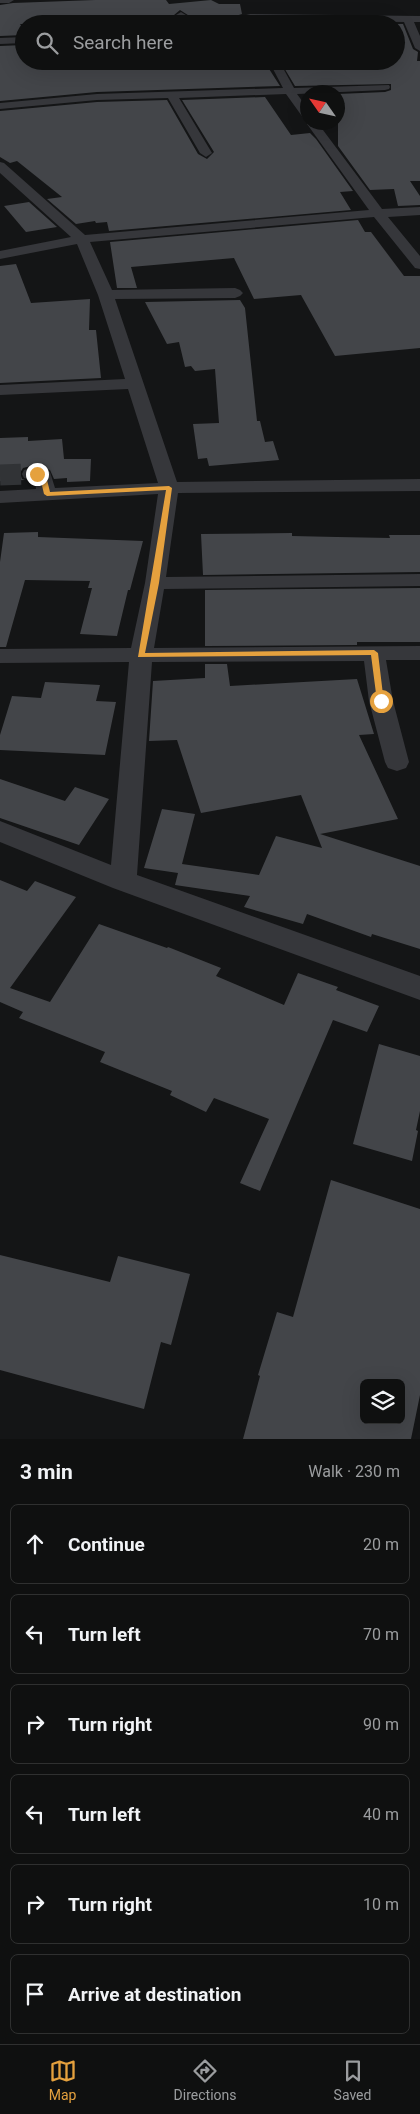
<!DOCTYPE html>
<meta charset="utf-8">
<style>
body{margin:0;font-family:Roboto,sans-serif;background:#181919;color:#f1f3f6}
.controls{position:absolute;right:15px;bottom:15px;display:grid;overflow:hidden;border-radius:8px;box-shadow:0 5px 20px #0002}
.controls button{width:45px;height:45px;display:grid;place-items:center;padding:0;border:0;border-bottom:1px solid #2f3030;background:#0f1010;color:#f1f3f6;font:25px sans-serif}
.compass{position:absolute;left:300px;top:85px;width:45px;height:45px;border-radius:50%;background:#0f1010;box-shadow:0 5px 20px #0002;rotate:304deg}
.stop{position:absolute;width:15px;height:15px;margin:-11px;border:4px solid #e5a13e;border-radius:50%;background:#fff}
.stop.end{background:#e5a13e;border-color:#fff;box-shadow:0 1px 5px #0008}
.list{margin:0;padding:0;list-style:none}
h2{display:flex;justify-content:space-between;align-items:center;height:65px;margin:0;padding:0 20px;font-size:21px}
h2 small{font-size:16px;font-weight:400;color:#9b9d9f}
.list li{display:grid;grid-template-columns:32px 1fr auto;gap:15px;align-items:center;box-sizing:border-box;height:80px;margin:0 10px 10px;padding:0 10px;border:1px solid #2f3030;border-radius:8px}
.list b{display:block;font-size:19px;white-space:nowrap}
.list em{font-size:16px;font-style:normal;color:#9b9d9f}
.icon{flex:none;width:28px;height:28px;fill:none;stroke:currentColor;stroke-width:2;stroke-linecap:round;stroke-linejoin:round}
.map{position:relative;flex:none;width:420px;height:1439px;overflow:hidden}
.search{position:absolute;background:#0f1010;box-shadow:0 5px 20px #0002;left:15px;right:15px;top:15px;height:55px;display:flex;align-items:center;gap:12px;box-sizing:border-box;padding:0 18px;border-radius:28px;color:#9b9d9f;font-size:19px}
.sheet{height:605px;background:#0f1010}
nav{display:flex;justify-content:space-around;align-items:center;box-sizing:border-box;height:70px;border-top:1px solid #2f3030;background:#0f1010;font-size:14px;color:#9b9d9f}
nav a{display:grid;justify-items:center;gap:2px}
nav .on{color:#e5a13e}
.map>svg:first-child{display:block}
.building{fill:#434549;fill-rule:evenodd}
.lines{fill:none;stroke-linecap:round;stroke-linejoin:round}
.minor-tunnel{stroke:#313336;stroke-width:21;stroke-dasharray:21 11;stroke-linecap:butt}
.minor{fill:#36373b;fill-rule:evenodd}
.route{fill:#e5a13e}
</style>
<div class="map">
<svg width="420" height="1439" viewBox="0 0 420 1439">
<rect width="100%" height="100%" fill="#141516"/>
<g class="building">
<polygon points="95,0 166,0 169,4 211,0 219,4 240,4 242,14 209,24 202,24 180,10 174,15 185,24 20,24 24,30 24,35 0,36 0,5 13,3"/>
<polygon points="396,24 403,24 413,49 418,52 417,61 420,61 420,181 410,181 420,196 420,205 398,206 394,189 370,190 338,146 338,94 385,92 391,90 391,84 295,86 280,61 396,61"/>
<polygon points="24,45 24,61 84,61 87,66 91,67 127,61 264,61 280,86 97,92 0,101 0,46"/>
<polygon points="265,97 291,135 310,133 316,139 353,191 340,192 351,210 109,231 107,222 96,223 95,221 76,224 47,199 62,197 17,161 10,163 0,157 0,111 97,102 167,100 198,154 207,159 214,152 182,100"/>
<polygon points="29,202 57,227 26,232 4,206"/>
<polygon points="358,220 365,232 371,232 404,276 420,276 420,348 335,356 301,295 254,299 234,258 131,267 137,288 117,288 110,242"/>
<polygon points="16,264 31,303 90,299 89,330 96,330 101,378 0,383 0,266"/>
<polygon points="240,300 245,308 257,421 260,421 265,442 273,441 279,460 209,466 207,458 198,459 193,424 219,423 215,369 195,371 191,366 185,367 179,342 167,344 145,302"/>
<polygon points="28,437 28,441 62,439 64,459 91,459 90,481 67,482 67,478 54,479 50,470 31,466 23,468 20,473 22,479 25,480 0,481 0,438"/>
<polygon points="38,532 38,537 143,541 130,590 128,590 117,636 80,634 92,588 88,588 90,581 25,580 6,647 0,647 0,562 4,533"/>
<polygon points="292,533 292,536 337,537 390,538 389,535 420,535 420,572 203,575 201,534"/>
<polygon points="420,588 420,642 357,642 357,645 205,646 205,590"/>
<polygon points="205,664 227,664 230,686 357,679 374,734 359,735 398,819 320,834 420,866 420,949 372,934 371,937 307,914 303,924 244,907 250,896 175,885 178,873 144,868 162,809 195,814 182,864 259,875 276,836 322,848 301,795 201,813 177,740 149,741 153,681 205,678"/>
<polygon points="45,682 100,685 96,701 116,702 105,755 0,750 0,735 12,696 41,698"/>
<polygon points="0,779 65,801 75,787 109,799 79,845 0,818"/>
<polygon points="0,880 27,891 35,881 76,897 10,988 50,1002 99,924 167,948 168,947 221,968 216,976 284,1005 298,973 338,987 336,990 379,1006 367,1032 333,1020 260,1191 240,1183 269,1119 214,1098 206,1112 170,1095 172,1091 100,1062 105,1052 19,1018 23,1012 0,1002"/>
<polygon points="379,1044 420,1056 420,1111 416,1130 418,1131 412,1161 353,1144"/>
<path d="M331,1180L420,1209V1395L411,1439H243L260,1376L258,1375L277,1312L293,1317ZM364,1383H401V1420H364Z"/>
<polygon points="0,1255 110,1282 118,1256 190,1274 171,1345 161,1342 144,1409 0,1370"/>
</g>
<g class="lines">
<polyline class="minor-tunnel" points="0,475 31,474"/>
<g class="minor">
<polygon points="0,0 14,0 9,3 0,3"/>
<polygon points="181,12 200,24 188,24 176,15"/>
<polygon points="250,14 420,16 420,22 414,22 420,36 420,51 415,48 404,22 250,20 231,24 211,24"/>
<polygon points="24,37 24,43 0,44 0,38"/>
<polygon points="86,61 96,61 96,62 91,65"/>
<polygon points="266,61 277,61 283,68 294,88 389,85 390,87 389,89 385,90 297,94 308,109 308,122 317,122 382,209 420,207 420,215 388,217 420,256 420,269 415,268 374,217 90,242 112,290 235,288 240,290 243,293 240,296 235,298 115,299 177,482 420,479 420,491 178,493 166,577 420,574 420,586 164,589 154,648 420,646 420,660 386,660 393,701 409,762 406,768 397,771 388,768 385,762 369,701 364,661 152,662 137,875 420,976 420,1000 113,888 0,842 0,821 111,865 129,662 0,663 0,649 131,648 145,583 158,494 0,503 0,491 36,489 35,480 24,478 22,474 24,470 31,468 50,472 55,488 158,483 128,389 0,395 0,385 125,379 98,295 77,244 0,259 0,251 71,237 0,173 0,162 4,163 85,235 369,210 307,124 307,120 304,119 286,94 179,98 212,153 206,157 200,153 168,98 97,100 0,109 0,103 97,94 283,88 273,69"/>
</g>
</g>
<polygon class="route" points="37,472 46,476 50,492 169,486 172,488 159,583 145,653 374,650 378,653 384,703 378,703 377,701 371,655 138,657 166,490 47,496 44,494 40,477 34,474"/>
</svg>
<div class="controls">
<button><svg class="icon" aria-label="layers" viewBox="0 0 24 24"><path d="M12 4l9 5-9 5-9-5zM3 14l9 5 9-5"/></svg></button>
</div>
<svg class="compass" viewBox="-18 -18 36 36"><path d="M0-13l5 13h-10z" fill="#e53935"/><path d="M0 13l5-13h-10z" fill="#9b9d9f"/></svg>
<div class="stop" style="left:381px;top:701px"></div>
<div class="stop end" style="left:37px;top:474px"></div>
<div class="search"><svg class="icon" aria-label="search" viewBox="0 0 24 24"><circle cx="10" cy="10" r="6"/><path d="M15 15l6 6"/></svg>Search here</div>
</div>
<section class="sheet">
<h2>3 min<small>Walk · 230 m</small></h2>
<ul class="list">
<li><svg class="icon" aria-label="ahead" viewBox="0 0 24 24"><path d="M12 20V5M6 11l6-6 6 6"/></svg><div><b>Continue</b></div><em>20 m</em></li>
<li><svg class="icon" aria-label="left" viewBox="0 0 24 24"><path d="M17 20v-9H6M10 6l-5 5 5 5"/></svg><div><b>Turn left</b></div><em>70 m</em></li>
<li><svg class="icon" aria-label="right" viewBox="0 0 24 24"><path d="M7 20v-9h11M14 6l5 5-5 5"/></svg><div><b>Turn right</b></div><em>90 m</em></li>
<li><svg class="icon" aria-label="left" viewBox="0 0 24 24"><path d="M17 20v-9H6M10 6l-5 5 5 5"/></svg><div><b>Turn left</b></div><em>40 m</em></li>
<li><svg class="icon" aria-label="right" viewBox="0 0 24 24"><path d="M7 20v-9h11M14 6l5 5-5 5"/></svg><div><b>Turn right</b></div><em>10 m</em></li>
<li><svg class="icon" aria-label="arrive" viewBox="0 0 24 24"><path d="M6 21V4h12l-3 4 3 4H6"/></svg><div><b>Arrive at destination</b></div></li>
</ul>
</section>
<nav>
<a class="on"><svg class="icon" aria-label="map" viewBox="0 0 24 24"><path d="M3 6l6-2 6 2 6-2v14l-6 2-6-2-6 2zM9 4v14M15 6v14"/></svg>Map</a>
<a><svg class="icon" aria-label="directions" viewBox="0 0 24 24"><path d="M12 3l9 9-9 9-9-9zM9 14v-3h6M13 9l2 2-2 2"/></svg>Directions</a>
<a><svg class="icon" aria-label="saved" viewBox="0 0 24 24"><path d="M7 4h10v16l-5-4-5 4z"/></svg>Saved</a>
</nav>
